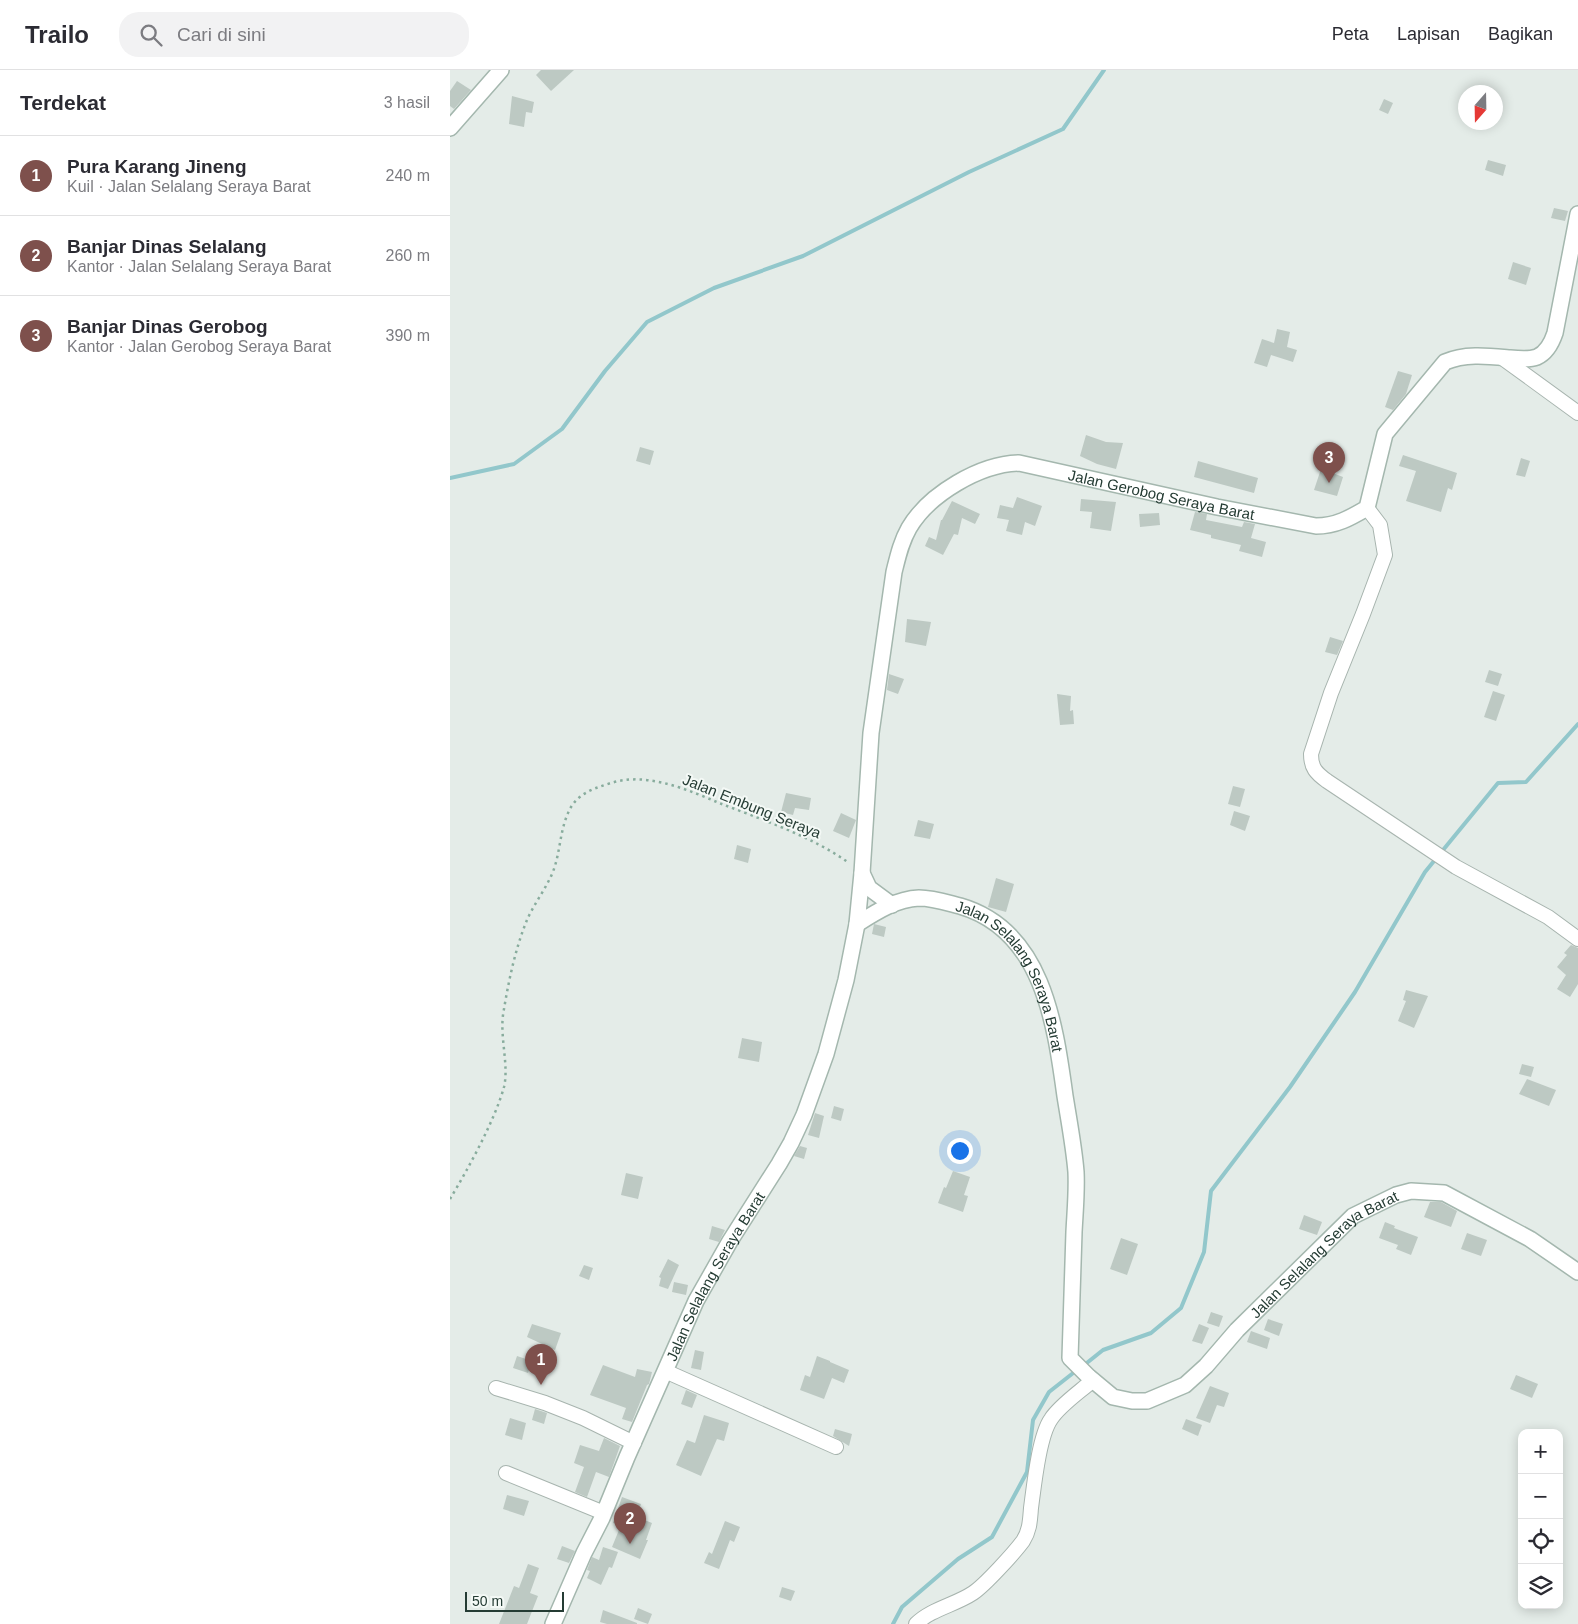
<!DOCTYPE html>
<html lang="id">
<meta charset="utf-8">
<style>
body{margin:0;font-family:Arial,sans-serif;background:#f2f2f3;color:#2b2b33}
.controls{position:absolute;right:15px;bottom:15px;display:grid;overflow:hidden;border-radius:10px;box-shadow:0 2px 12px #0003}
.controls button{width:45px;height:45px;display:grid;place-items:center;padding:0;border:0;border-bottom:1px solid #e1e1e2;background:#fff;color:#2b2b33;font:25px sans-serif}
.compass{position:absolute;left:1008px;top:15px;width:45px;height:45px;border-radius:50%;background:#fff;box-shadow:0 2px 12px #0003;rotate:200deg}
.scale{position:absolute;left:15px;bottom:12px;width:99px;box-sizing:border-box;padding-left:5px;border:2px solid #253c34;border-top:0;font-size:14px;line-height:18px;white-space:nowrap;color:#253c34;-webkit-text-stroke:4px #f4f9f6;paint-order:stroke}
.you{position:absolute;left:509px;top:1080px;width:18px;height:18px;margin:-12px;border:4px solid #fff;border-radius:50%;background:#1a73e8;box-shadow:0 0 0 8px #1a73e833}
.badge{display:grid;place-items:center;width:32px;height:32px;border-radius:50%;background:#7e504c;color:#fff;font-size:16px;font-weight:700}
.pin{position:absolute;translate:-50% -41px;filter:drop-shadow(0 1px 2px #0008)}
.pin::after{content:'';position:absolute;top:26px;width:18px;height:15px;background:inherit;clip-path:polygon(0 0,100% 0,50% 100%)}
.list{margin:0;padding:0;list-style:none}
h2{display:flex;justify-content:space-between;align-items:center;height:65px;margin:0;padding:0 20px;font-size:21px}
h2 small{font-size:16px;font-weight:400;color:#7c7c81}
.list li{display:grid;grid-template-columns:32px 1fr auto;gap:15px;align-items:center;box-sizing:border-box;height:80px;padding:0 20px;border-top:1px solid #e1e1e2}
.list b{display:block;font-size:19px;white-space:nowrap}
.list p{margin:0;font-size:16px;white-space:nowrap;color:#7c7c81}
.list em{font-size:16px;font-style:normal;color:#7c7c81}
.icon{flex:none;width:28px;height:28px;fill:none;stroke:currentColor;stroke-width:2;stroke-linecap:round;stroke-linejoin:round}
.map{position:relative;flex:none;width:1128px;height:1554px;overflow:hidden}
header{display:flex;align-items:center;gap:30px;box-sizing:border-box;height:70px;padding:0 25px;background:#fff;border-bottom:1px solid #e1e1e2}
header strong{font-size:24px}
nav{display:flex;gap:28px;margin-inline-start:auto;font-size:18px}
.search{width:350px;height:45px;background:#f2f2f3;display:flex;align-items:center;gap:12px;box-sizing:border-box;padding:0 18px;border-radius:20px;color:#7c7c81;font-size:19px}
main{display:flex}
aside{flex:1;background:#fff}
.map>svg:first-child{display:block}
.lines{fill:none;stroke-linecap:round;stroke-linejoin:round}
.stream{stroke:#92c7cb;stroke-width:4}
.building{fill:#bdc9c3}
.street-casing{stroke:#a7b4ae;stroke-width:16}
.secondary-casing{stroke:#a4b7ae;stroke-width:18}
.path{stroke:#88ac9d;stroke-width:2.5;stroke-dasharray:2.5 4;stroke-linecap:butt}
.street{stroke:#fff;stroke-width:14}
.secondary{stroke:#fff;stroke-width:15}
.labels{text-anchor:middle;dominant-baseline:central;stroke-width:4;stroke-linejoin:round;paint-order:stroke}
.street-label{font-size:15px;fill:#253c34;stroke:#f4f9f6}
</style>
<header>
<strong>Trailo</strong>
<div class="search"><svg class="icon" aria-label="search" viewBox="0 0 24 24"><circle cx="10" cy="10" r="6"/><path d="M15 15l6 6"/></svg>Cari di sini</div>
<nav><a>Peta</a><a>Lapisan</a><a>Bagikan</a></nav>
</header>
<main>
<aside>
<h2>Terdekat<small>3 hasil</small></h2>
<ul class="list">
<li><span class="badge">1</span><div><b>Pura Karang Jineng</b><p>Kuil · Jalan Selalang Seraya Barat</p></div><em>240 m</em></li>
<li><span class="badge">2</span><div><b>Banjar Dinas Selalang</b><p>Kantor · Jalan Selalang Seraya Barat</p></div><em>260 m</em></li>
<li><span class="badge">3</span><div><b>Banjar Dinas Gerobog</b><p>Kantor · Jalan Gerobog Seraya Barat</p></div><em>390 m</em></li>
</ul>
</aside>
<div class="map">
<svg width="1128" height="1554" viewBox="0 0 1128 1554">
<rect width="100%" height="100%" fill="#e4ece8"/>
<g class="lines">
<g class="stream">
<polyline points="0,408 64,394 112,359 155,301 197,252 264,218 353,186 519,102 613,59 654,0"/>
<polyline points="633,1296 653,1280 701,1263 731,1238 754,1182 761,1121 840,1017 905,922 975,802 1048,713 1076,712 1128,654"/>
<polyline points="443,1554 452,1537 508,1489 542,1467 577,1402 583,1350 599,1322 627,1300"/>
</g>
</g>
<g class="building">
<polygon points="91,0 124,0 101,21 86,5"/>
<polygon points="7,11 21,20 4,39 0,36 0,21"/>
<polygon points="62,26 84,32 82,43 76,42 74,57 59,54"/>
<polygon points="934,29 943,33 938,44 929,40"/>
<polygon points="1038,90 1056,95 1053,106 1035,100"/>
<polygon points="1104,138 1118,141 1115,151 1101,148"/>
<polygon points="1063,192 1081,198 1076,215 1058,209"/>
<polygon points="827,259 840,262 837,277 847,280 843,292 821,285 817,297 804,293 812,269 824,273"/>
<polygon points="948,301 962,305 956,324 943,340 935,337"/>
<polygon points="636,365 656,372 673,373 666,399 647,394 630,386"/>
<polygon points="190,377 204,381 200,395 186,391"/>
<polygon points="875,382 887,386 880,402 893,407 887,426 864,420 872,396 870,395"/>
<polygon points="953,385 1007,403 1002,420 998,418 991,442 956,431 966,401 949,396"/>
<polygon points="1071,388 1080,391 1075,407 1066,405"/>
<polygon points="748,391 808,408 804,423 744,407"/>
<polygon points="567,427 592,436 585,456 575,452 572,465 556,461 559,450 547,448 550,435 563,438"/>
<polygon points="631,429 666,432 661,461 640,458 642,442 630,441"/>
<polygon points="502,431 530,444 525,454 512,448 508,465 504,464 493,485 475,476 479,467 486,470 491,450 492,450"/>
<polygon points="745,442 757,444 756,450 792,457 794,452 805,454 801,468 816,472 812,487 789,481 791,475 761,468 761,465 740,460"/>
<polygon points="709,443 710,455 690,457 689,444"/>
<polygon points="457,549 481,552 476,576 455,572"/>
<polygon points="880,567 893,571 887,585 875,582"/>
<polygon points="1039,600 1052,604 1048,616 1035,612"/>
<polygon points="439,604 454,609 448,624 437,620"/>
<polygon points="1043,621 1055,625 1046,651 1034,647"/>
<polygon points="607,624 621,626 620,641 623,640 624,654 610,655"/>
<polygon points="783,716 795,719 790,737 778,734"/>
<polygon points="336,723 361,728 359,740 345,738 343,745 331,742"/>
<polygon points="784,741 800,746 795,761 780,755"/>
<polygon points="391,743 406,750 399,768 383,761"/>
<polygon points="468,750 484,754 480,769 464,766"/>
<polygon points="287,775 301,779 298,793 284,789"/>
<polygon points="546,808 564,814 556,842 538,837"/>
<polygon points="424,854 436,857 434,867 422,864"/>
<polygon points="1121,875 1128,878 1128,914 1120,927 1107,919 1116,905 1107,897 1117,885 1114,883"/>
<polygon points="956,920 978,926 964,958 948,951 956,931 953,930"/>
<polygon points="292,968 312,972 309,992 288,988"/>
<polygon points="1072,994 1084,997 1081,1007 1069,1004"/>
<polygon points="1077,1009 1106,1020 1099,1036 1069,1024"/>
<polygon points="384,1036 394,1039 391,1051 381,1048"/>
<polygon points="365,1043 374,1046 369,1068 358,1065"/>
<polygon points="350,1076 357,1078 354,1089 344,1086"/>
<polygon points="503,1101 520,1107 514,1125 518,1126 513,1142 488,1133 494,1117 496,1118"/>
<polygon points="176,1103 193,1107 188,1129 171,1125"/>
<polygon points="980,1132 991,1132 1007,1141 1001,1157 974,1147"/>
<polygon points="854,1145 872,1152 867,1165 849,1159"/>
<polygon points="935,1152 945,1156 944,1158 968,1167 961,1185 946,1179 948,1175 929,1168"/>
<polygon points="262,1156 275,1160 269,1172 259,1169"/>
<polygon points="1017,1163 1037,1170 1031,1186 1011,1179"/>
<polygon points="671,1168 688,1174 677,1205 660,1199"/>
<polygon points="218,1189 229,1195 218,1219 209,1216 211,1208 209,1207"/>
<polygon points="134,1195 143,1198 139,1210 129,1206"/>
<polygon points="224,1212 238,1215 236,1225 222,1222"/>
<polygon points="761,1242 773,1246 769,1257 757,1253"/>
<polygon points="818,1249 833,1254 829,1266 814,1260"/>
<polygon points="82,1254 111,1263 105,1280 77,1267"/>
<polygon points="749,1254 759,1258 752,1274 742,1271"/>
<polygon points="801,1261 820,1268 817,1279 797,1272"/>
<polygon points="245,1280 254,1282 251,1300 241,1298"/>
<polygon points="67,1286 82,1291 78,1303 63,1298"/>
<polygon points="367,1286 380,1291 380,1292 399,1300 394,1313 382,1308 374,1329 350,1320 355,1305 360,1307"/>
<polygon points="153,1295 185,1307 187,1299 202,1302 199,1314 197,1315 182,1352 172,1349 176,1338 140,1325"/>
<polygon points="1066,1305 1088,1314 1082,1328 1060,1319"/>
<polygon points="760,1316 779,1323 774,1337 767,1335 760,1353 746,1348"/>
<polygon points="236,1320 247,1325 242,1338 231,1334"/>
<polygon points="85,1339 97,1343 94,1354 82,1350"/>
<polygon points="254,1345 279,1353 274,1371 267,1369 251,1406 226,1395 237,1370 245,1373"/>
<polygon points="60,1348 76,1353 72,1370 55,1365"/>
<polygon points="736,1349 752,1355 748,1366 732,1359"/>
<polygon points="385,1359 402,1364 399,1376 383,1366"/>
<polygon points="154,1368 170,1376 159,1407 146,1402 137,1427 125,1422 134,1397 124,1393 130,1375 149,1381"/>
<polygon points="57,1425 79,1431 74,1446 53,1439"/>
<polygon points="172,1427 191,1434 187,1447 202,1453 196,1470 198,1470 190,1489 162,1477 171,1455 163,1453"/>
<polygon points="275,1451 290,1457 284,1472 280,1470 269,1499 254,1493 259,1482 262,1484"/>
<polygon points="112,1476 125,1481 119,1493 107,1489"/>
<polygon points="153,1477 168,1482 162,1498 159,1497 151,1515 137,1508 140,1501 137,1500 142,1487 149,1490"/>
<polygon points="78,1494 89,1498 80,1523 88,1526 77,1554 49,1554 64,1516 69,1518"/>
<polygon points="332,1517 345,1521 341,1531 329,1527"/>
<polygon points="188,1538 202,1544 198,1554 184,1549"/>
<polygon points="153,1540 187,1553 187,1554 157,1554 150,1552"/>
</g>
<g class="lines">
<g class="street-casing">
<g id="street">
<polyline points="1051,287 1128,343"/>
<path d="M917,438L930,455L935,485L913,544L881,623L861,684C861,698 866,703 877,711L1006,797L1098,847L1128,869"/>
<polyline points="215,1301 386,1377"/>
<polyline points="46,1318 95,1333 133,1348 184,1373"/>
<polyline points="56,1403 154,1443"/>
<path d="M466,1554C481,1539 505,1535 523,1523C535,1515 564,1483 573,1471C580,1460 580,1450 581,1438C584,1416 589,1366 601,1349C610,1335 631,1321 643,1310"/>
</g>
</g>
<g class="secondary-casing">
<g id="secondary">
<polyline points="0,58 51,0"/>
<polyline points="412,803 419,818 442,835"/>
<path id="s1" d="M407,854C426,842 446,829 469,828C483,828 498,833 510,836C593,860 605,954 615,1026C619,1051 624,1077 626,1102C627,1122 625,1142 624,1162C623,1204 621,1246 620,1288L639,1307L663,1327L682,1331H697L735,1315L756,1296L787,1260L903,1146L946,1125L961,1121L994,1123L1080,1169L1128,1202"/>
<path id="s2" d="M103,1554L134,1483L152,1448L177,1387L246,1231L280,1171L329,1094L341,1073L354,1045L376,984L396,910L407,854L412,803L421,663L444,502C448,486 451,472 459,458C479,424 530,394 569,393L767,437L866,456C886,456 900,448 917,438L935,364L995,292C1015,283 1039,286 1060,288C1069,289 1079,290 1087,287C1096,283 1102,272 1105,263L1128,144"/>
</g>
</g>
<path class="path" d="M0,1129C18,1099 45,1050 54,1017C59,996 50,968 53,945C58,914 65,879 77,850C84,834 95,820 102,804C111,783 109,760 120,739C125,729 135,722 146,718C155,715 165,711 175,710C206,706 241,721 269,733C311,749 363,767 399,793"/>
<use href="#street" class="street"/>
<use href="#secondary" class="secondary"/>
</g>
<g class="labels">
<g class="street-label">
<text stroke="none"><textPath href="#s2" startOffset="1446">Jalan Gerobog Seraya Barat</textPath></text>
<text transform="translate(302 736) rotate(22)">Jalan Embung Seraya</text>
<text stroke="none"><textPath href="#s1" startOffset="201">Jalan Selalang Seraya Barat</textPath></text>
<text stroke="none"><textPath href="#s1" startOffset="930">Jalan Selalang Seraya Barat</textPath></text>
<text stroke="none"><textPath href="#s2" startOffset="384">Jalan Selalang Seraya Barat</textPath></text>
</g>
</g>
</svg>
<div class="controls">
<button>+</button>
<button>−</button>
<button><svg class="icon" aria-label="locate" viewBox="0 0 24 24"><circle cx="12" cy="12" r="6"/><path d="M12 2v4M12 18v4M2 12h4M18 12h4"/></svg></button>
<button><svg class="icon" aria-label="layers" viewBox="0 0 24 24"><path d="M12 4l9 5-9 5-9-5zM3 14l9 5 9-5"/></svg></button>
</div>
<svg class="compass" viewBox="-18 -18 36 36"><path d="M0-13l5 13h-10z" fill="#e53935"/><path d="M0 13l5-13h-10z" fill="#7c7c81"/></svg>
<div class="scale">50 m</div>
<div class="you"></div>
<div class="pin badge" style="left:91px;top:1315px">1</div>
<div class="pin badge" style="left:180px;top:1474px">2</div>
<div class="pin badge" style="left:879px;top:413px">3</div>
</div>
</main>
